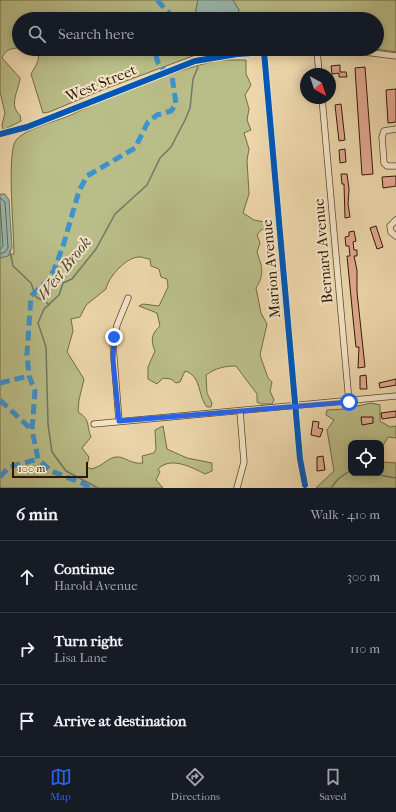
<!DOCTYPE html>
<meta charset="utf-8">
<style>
body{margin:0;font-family:"IM FELL French Canon",serif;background:#242831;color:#f1f3f6}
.controls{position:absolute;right:12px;bottom:12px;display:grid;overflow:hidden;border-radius:8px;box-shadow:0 2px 10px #0003}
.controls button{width:36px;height:36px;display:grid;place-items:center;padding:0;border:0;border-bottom:1px solid #363941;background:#171b24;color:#f1f3f6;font:20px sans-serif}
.compass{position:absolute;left:300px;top:68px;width:36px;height:36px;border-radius:50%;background:#171b24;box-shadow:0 2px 10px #0003;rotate:140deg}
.scale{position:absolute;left:12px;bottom:10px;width:76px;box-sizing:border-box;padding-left:4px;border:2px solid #301800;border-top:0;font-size:11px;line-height:14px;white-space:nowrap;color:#301800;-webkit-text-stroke:3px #f3e4c8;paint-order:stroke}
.stop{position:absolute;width:12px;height:12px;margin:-9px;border:3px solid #2563eb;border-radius:50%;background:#fff}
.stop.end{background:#2563eb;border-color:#fff;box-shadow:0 1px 4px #0008}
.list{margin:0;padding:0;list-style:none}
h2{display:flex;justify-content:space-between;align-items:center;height:52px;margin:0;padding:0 16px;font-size:17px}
h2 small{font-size:13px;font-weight:400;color:#9ea1a6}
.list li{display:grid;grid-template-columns:26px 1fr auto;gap:12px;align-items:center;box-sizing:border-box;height:72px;padding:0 16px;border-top:1px solid #363941}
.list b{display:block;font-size:15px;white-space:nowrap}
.list p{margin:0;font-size:13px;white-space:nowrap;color:#9ea1a6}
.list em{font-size:13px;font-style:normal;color:#9ea1a6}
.icon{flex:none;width:22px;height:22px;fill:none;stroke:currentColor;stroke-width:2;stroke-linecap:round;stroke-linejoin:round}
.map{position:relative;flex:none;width:396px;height:488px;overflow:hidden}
.search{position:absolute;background:#171b24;box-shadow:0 2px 10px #0003;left:12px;right:12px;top:12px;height:44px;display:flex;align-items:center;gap:10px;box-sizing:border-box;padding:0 14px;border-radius:22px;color:#9ea1a6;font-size:15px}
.sheet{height:268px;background:#171b24}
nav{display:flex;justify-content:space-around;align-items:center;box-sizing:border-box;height:56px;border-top:1px solid #363941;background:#171b24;font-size:11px;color:#9ea1a6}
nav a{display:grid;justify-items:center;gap:2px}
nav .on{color:#2563eb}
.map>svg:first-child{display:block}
.green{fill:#b9bd87;stroke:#746a44}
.water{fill:#99b8ae;stroke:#6f7868}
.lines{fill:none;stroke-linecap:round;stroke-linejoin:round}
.shore{stroke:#646857;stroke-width:1}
.stream{stroke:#6f7868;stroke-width:1.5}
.building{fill:#e2a790;stroke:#301800}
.minor-casing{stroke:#5f482a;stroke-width:7}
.minor{stroke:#f3e4c8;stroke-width:5.5}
.quiet{stroke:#3d93d0;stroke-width:5;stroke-dasharray:10 5;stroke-linecap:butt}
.cycleway-casing{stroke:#f3e4c8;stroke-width:8}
.cycleway{stroke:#0057b8;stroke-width:6}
.route{stroke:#2563eb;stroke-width:5}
.labels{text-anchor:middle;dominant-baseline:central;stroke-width:4;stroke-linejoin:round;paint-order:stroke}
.street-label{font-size:15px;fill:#301800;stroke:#f3e4c8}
.water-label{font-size:16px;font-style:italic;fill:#504834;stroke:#f3e4c8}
</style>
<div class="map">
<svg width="396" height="488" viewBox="0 0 396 488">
<rect width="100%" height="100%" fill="#ecd6aa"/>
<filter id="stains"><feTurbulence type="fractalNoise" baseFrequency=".005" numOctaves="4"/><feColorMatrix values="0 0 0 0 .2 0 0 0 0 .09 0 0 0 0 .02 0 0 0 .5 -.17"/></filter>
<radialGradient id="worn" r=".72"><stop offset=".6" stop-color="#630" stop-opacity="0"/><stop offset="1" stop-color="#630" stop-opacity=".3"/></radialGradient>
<g class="green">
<path d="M0,0H198L194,19H19V48C11,48 5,50 2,58L20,78C19,90 8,105 20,115L21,121L3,130L2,125L5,113L0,92Z"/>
<polygon points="233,0 396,0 396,52 377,49 377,19 236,19 239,10"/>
<path d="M36,49H197L198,54L102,90L49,112L43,113L31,74C36,65 42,58 36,49Z"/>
<path d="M219,60H246V74L251,85L245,95L249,109L247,120L251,130L244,133L249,149L247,160L249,194L243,213L254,220L270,223L273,226L261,230L257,235L260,243L257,252C262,267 265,274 256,288L261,313L267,324L260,355L268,378L272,382L270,391L274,400L272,404H261L257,402V394L236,366C224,366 216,368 206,375L207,393L212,403L211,407H207C197,395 202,376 185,371L180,382L176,383L171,379L163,378L157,384L148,379V367L155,351C150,340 152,333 160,326L157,313L139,306L143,304L159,306L168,287L167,279L161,277L159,269L151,266L150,259C147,259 143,257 140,257C127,256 108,277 106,289L86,305L80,317L71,319L73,331L67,352L84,379L79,400L78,412C91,420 86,425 91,437L82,448L89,457L87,466L90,469C101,468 107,458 116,457C125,456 131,465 143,463L142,456L154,453L156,449L155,430L163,426L167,449L187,458L212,463V471L205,474C191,467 171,456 158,469L160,472L156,480L163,488H0V257L14,254C14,233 7,157 15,142C21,130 56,121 69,116C78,112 87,107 96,103C136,86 177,70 219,60Z"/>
<polygon points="371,403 380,405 380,421 390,427 396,426 396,438 388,437 381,449 381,443 351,443 351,473 381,473 381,455 383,462 396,463 396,488 316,488 334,471 327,430 334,420 326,415 327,410 344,409"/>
</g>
<g class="water">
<polygon points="198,0 233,0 239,10 236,19 194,19"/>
<polygon points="0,194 5,194 9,200 12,248 8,256 0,258"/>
</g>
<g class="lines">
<g class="shore">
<polyline points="0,198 5,202 8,248 5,252 0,254"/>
<polyline points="0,204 3,246 0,249"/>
</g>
<g class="stream">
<polyline points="10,251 13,266 31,283 36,297 46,302 49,305"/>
<polyline points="368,473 396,478"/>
<polyline points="98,488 66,471 52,452 48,424 46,347 38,323 44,309 59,295 63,283 72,279 96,249 115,214 147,185 160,158 171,147 185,120 190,108 193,79 198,67"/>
<polyline points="331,488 338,479 351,470"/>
</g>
</g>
<g class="building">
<polygon points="340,65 340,72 346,72 347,77 339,77 339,73 332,74 331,66"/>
<polygon points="365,67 373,174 362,175 355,68"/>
<polygon points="396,89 396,122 388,123 386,90"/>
<polygon points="341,104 345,140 339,141 335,105"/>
<polygon points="345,149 346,162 340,163 339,150"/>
<polygon points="341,174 347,174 349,189 348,204 350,217 345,218 344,184 342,184"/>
<polygon points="396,176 396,186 383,188 382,177"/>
<polygon points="376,226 383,247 377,249 370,228"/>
<polygon points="354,231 356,241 353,242 354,250 357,250 357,256 354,256 357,270 357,292 365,367 358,368 359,347 356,347 354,328 347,256 350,256 349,246 346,246 345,237 349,236 349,232"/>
<polygon points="366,375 367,389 360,389 360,376"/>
<polygon points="396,379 396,385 380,388 379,383"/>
<polygon points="396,411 396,417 382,419 381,413"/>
<polygon points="361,417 373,417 373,423 362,425"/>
<polygon points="313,421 319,422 318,428 323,429 320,437 311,435"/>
<polygon points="323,456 325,470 317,471 317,457"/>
</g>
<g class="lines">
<g class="minor-casing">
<g id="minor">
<polyline points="317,49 319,74"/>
<polyline points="341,49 396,56"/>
<polyline points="264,52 300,459 305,485"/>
<polyline points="322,98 349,402"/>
<polyline points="396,129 384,131 382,137 384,163 387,166 396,166"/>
<polyline points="0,134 27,127 195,61 237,54 307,49"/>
<polyline points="396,220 390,226 391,232 396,236"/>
<polyline points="119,421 113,345 117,325 128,298"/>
<polyline points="94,424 396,396"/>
<polyline points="237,488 244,462 240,411"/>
</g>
</g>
<use href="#minor" class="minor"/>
<g class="quiet">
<polyline points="157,0 170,14 167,19"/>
<polyline points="0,383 29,376"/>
<polyline points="0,400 32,430"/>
<polyline points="0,477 9,467 38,459"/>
<path d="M89,488L84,484L51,471L38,459L32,430L35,391L29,376L27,354L31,296L47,281L54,270L63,246L79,191L87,176L135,148L148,122L157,115L171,111L176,104L172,76C160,66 156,66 156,49"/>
</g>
<g class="cycleway-casing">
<g id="cycleway">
<polyline points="264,52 300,459 305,485"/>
<polyline points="0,134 27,127 195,61 237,54 307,49"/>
</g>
</g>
<use href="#cycleway" class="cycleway"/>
</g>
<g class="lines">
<polyline class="route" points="114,337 113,360 119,421 349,402"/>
</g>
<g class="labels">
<g class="street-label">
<text transform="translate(101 83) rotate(-22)">West Street</text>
<text transform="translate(323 251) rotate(-95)">Bernard Avenue</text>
<text transform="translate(271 269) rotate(-95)">Marion Avenue</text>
</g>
<g class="water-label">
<text transform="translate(64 268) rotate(-51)">West Brook</text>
</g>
</g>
<rect width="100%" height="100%" filter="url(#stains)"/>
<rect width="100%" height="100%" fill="url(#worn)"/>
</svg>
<div class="controls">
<button><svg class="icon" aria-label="locate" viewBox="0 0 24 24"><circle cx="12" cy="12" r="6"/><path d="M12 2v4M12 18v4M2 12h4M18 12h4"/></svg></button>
</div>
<svg class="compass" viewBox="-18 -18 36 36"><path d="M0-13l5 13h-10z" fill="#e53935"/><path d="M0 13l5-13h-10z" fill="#9ea1a6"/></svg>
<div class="scale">100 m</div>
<div class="stop" style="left:349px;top:402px"></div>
<div class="stop end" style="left:114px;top:337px"></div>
<div class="search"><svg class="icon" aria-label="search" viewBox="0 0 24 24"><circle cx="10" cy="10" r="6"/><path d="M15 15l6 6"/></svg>Search here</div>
</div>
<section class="sheet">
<h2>6 min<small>Walk · 410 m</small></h2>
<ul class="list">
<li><svg class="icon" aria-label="ahead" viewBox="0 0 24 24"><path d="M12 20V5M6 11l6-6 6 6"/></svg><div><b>Continue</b><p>Harold Avenue</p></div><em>300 m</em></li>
<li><svg class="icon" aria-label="right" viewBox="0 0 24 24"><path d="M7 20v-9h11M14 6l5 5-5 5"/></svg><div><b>Turn right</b><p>Lisa Lane</p></div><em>110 m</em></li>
<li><svg class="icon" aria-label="arrive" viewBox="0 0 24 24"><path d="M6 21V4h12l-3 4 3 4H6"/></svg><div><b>Arrive at destination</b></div></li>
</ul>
</section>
<nav>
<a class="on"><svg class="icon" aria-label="map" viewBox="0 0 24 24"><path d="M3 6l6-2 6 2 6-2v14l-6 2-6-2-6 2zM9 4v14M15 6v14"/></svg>Map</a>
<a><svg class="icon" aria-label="directions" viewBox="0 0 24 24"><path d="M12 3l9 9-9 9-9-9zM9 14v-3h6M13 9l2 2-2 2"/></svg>Directions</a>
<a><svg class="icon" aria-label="saved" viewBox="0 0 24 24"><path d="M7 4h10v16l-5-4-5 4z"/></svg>Saved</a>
</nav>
